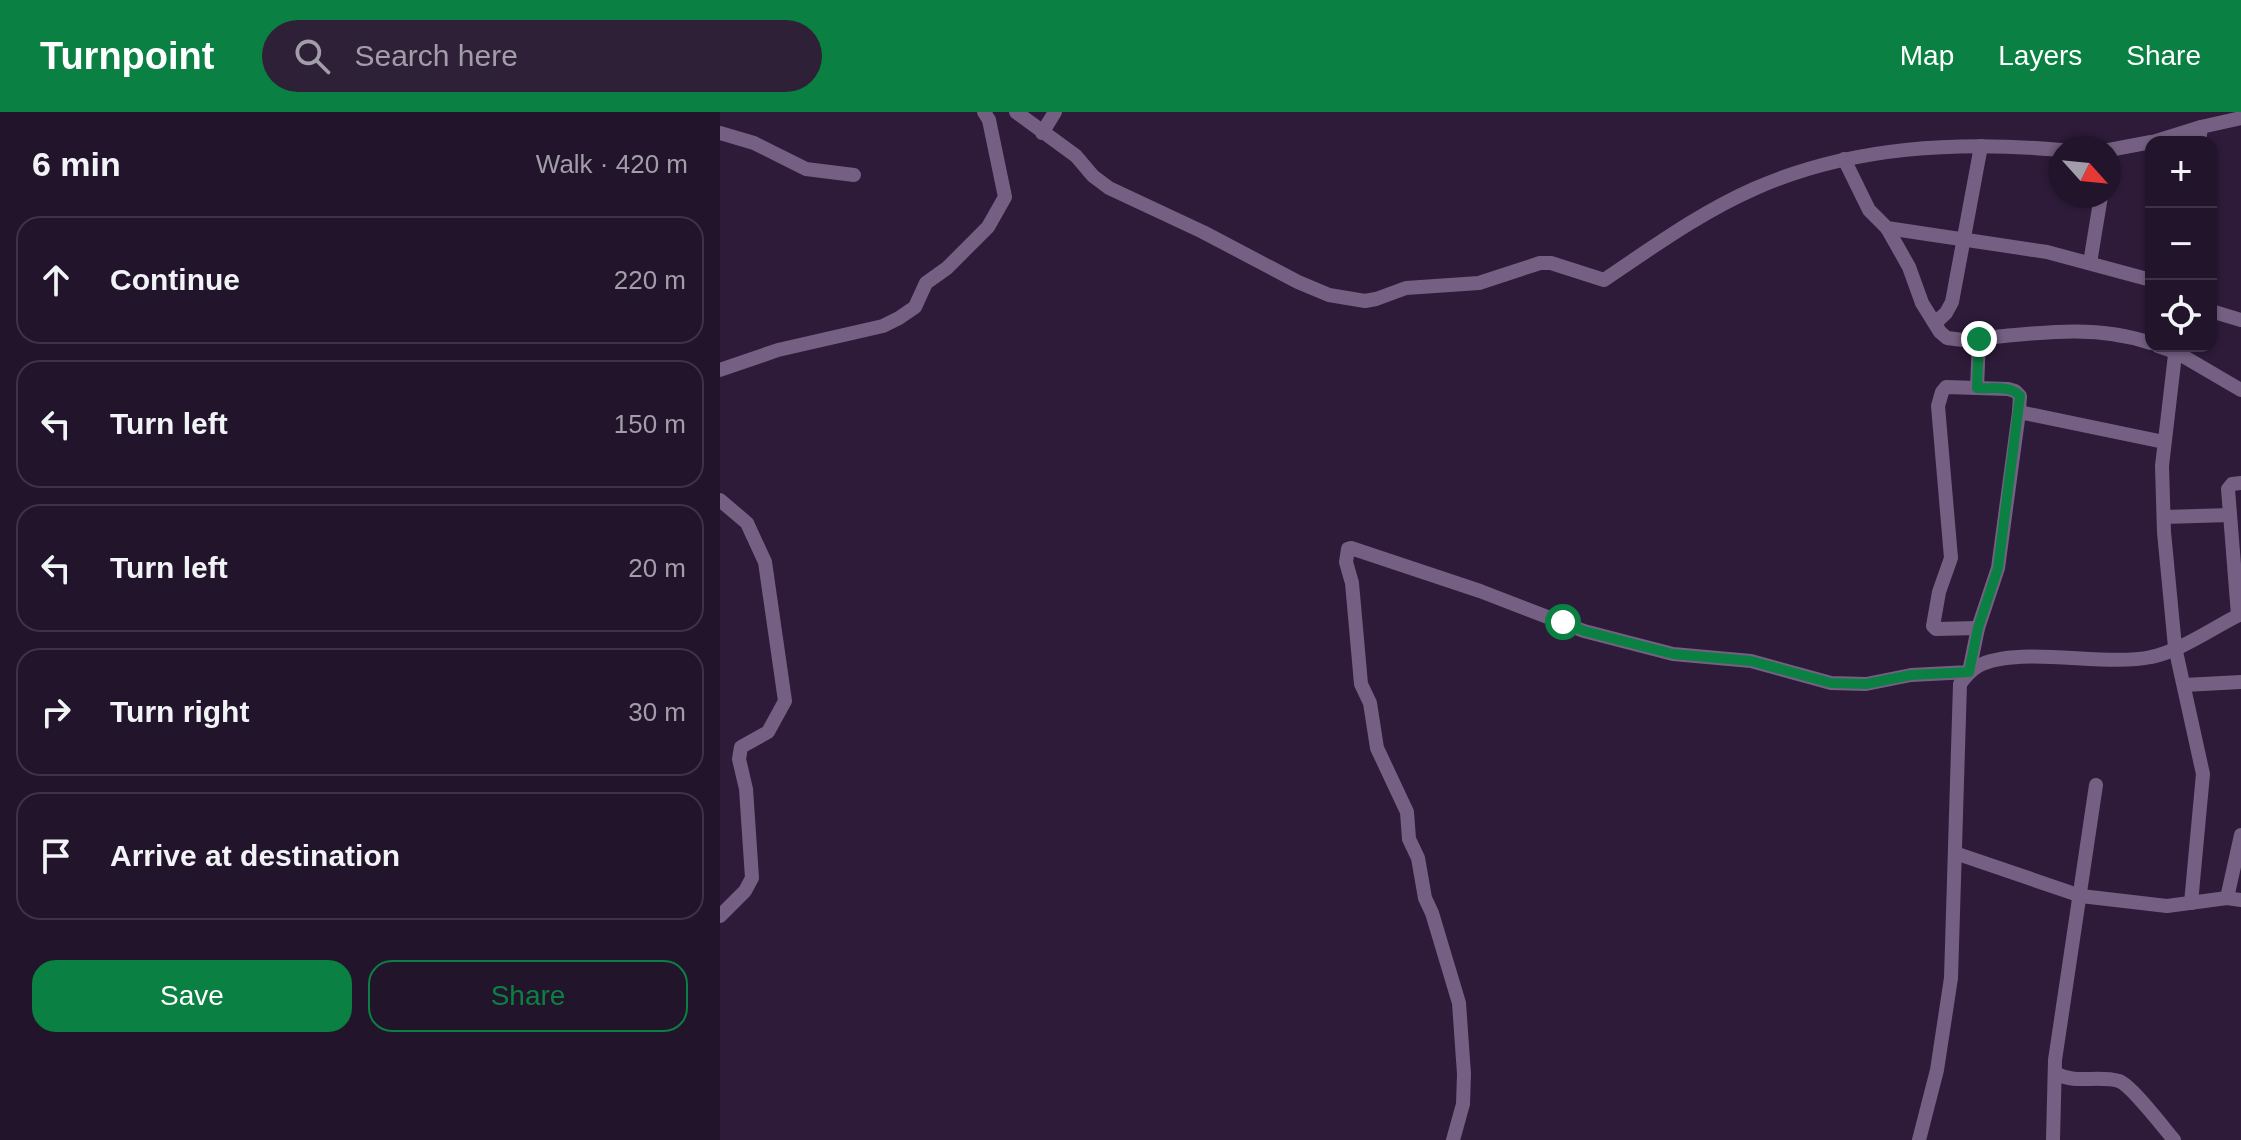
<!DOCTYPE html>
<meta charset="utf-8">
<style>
body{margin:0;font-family:Arial,sans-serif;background:#2e2137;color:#f1f3f6}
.controls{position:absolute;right:24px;top:24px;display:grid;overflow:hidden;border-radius:16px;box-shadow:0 2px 6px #0004}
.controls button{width:72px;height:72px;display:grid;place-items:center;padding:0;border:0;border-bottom:2px solid #3f3347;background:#22142b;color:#f1f3f6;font:40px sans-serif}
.compass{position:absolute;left:1329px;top:24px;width:72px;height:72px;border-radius:50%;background:#22142b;box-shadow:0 2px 6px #0004;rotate:117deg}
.stop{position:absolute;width:24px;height:24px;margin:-18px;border:6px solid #0b8043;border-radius:50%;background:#fff}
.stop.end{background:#0b8043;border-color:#fff;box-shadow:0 2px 8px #0008}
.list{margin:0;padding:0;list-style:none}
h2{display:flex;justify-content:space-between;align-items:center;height:104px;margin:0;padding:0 32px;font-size:34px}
h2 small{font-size:26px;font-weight:400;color:#a29ea9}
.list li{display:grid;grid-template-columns:52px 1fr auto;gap:24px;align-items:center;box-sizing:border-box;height:128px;margin:0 16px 16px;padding:0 16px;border:2px solid #3f3347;border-radius:24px}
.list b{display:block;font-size:30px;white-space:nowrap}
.list em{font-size:26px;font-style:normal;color:#a29ea9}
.actions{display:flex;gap:16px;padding:24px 32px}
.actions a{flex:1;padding:18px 0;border:2px solid #0b8043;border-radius:24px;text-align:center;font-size:28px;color:#0b8043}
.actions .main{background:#0b8043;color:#fff}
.icon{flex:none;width:44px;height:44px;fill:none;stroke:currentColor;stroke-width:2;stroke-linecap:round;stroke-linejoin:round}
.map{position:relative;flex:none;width:1521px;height:1028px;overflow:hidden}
header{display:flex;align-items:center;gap:48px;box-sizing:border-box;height:112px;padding:0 40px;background:#0b8043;color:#fff}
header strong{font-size:38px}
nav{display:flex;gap:44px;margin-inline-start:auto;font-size:28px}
.search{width:560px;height:72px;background:#2e2137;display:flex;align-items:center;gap:20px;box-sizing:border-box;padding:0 28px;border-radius:44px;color:#a29ea9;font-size:30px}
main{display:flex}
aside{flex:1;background:#22142b}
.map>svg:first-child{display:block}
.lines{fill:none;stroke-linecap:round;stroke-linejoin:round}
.street{stroke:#756083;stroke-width:14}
.route{stroke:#0b8043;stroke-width:10}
</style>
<header>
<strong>Turnpoint</strong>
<div class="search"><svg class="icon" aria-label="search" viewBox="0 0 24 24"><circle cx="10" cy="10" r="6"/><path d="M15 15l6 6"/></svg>Search here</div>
<nav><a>Map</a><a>Layers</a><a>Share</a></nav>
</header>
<main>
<aside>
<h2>6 min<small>Walk · 420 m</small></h2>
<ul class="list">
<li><svg class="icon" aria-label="ahead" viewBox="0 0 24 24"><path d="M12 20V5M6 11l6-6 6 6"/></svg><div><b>Continue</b></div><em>220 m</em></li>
<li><svg class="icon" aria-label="left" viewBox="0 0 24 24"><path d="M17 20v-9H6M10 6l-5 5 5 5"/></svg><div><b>Turn left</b></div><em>150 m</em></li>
<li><svg class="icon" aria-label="left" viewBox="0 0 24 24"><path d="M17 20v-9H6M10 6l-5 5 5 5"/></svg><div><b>Turn left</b></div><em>20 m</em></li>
<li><svg class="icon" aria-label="right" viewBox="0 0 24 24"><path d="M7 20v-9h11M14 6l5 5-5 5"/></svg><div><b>Turn right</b></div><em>30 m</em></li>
<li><svg class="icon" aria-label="arrive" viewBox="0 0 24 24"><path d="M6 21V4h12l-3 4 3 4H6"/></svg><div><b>Arrive at destination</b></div></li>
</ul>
<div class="actions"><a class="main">Save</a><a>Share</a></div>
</aside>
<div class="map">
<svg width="1521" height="1028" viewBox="0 0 1521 1028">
<rect width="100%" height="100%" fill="#2d1b39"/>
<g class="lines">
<g class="street">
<path d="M296,0L356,44L373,64L389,76L483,120L578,170L609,183L645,189L656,187L686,176L759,171L820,151H831L884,168C933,135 981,100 1036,76C1132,34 1238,29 1341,38"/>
<polyline points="1481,15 1521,6"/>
<polyline points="0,21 34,31 86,57 134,63"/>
<polyline points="322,21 335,0"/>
<polyline points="1433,30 1481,15 1479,30"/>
<polyline points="1389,38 1431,30"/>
<polyline points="1124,47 1149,98 1167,116 1327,140 1431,168"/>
<path d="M1167,116L1189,155L1202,191L1220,220L1227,226L1243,228C1306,223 1369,210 1431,231"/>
<polyline points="1370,151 1381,84"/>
<polyline points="1491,199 1521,208"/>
<polyline points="1215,211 1226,201 1232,190 1261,34"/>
<polyline points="1438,234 1456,240 1521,278"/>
<polyline points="1456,234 1442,354 1444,420 1455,535 1483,662 1471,791"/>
<polyline points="0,258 58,238 163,214 179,206 195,195 206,171 227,156 268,115 285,85 269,8 264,0"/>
<polyline points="1257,276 1259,227"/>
<polyline points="0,388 27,411 45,450 65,589 48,620 21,635 19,647 26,677 32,766 25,779 0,804"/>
<polyline points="1444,405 1510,403"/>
<polyline points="1518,503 1508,377 1512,372 1521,371"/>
<polyline points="1258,516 1216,517 1213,514 1219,480 1231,446 1218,294 1222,280 1226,275 1288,277 1295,279 1300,284 1299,300"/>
<polyline points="1464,573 1521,570"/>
<polyline points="1235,741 1361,784 1447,794 1507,786 1521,788"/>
<polyline points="1507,786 1521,723"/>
<path d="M1337,962C1356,972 1378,963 1399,969C1411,973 1444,1016 1454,1028"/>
<polyline points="733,1028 743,992 744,962 739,891 712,801 705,786 698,746 689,727 687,700 657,636 650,591 641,572 632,471 626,450 628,437 631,436 760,479 864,519 953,542 1031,549 1111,571 1146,572 1191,563 1249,560 1258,516 1278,456 1299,300 1444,330"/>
<path d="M1199,1028L1217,958L1231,866L1240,572C1245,565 1250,559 1258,554C1298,533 1384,555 1431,545C1459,540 1494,515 1521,502"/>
<polyline points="1333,1028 1335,948 1376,673"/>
</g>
</g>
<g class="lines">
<path class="route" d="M843,510L864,519L953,542L1031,549L1111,571L1146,572L1191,563L1249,560L1258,516L1278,456L1300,284C1291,273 1271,277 1257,276L1259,227"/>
</g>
</svg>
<div class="controls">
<button>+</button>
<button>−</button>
<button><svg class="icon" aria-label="locate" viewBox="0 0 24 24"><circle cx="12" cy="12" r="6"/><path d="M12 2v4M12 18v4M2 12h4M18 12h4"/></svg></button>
</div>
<svg class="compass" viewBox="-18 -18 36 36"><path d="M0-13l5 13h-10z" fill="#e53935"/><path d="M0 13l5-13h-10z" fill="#a29ea9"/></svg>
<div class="stop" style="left:843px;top:510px"></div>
<div class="stop end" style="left:1259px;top:227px"></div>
</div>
</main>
